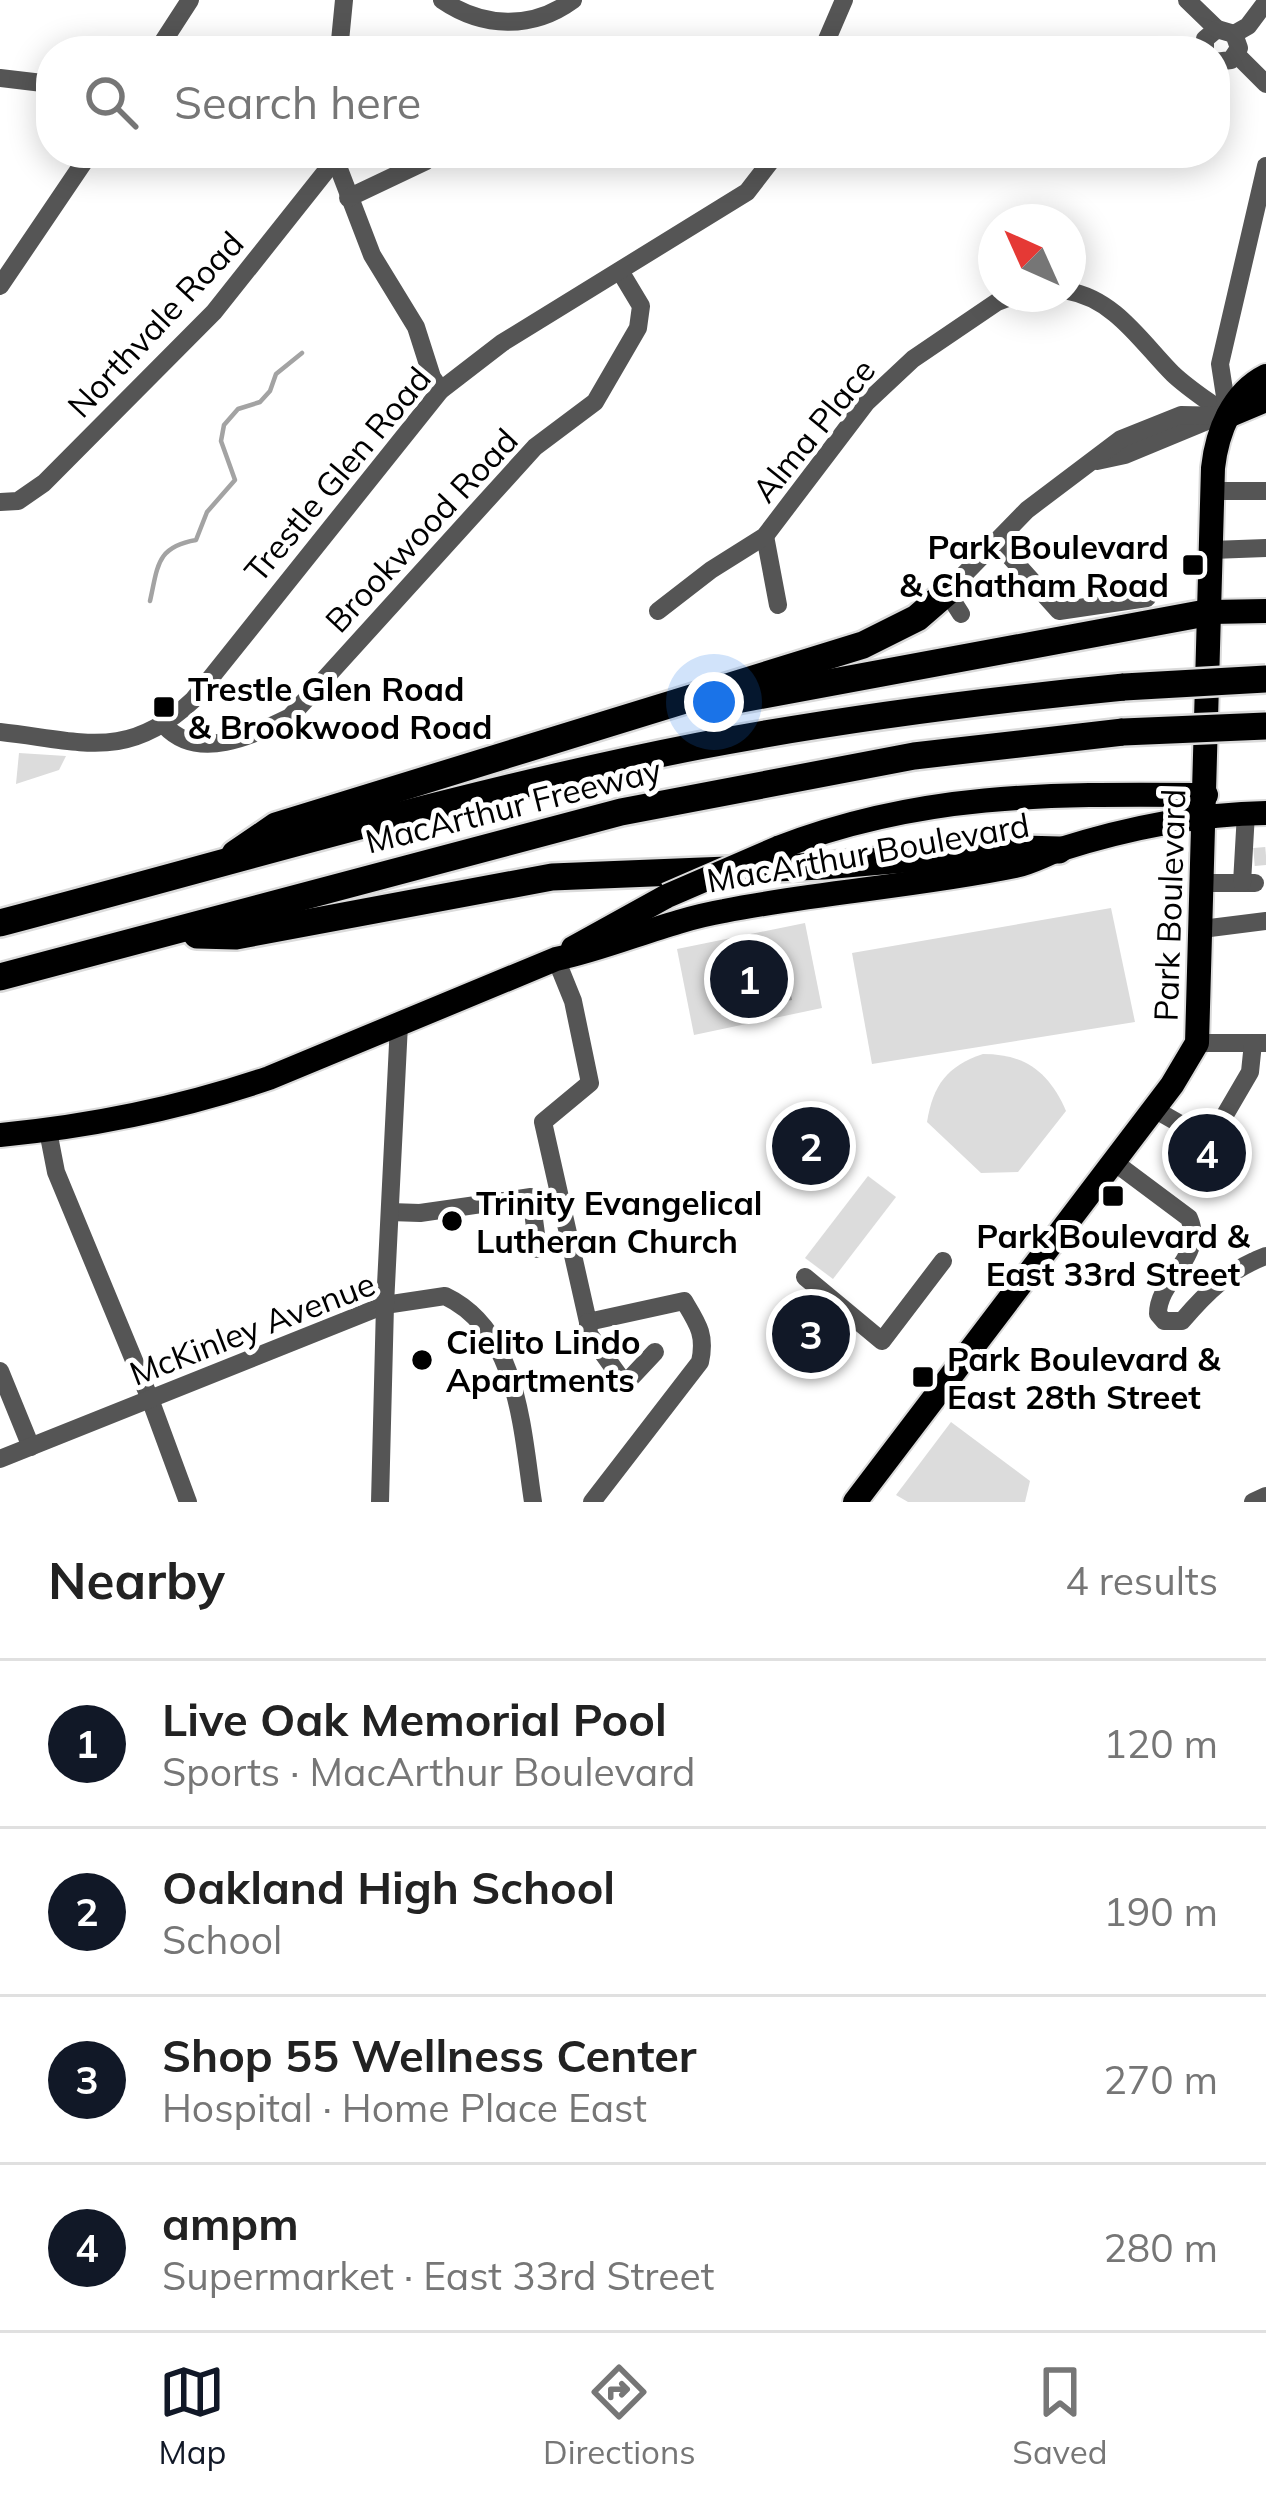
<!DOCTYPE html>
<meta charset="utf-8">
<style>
body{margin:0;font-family:Mulish,sans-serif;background:#f6f6f6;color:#222}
.compass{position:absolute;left:978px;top:204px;width:108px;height:108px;border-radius:50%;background:#fff;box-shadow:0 6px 30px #0003;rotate:315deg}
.you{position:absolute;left:714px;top:702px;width:42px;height:42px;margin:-30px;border:9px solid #fff;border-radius:50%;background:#1a73e8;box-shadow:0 0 0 18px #1a73e833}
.badge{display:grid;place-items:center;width:78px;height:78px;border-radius:50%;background:#111827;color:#fff;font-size:39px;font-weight:700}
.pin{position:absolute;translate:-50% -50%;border:6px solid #fff;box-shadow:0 3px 12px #0006}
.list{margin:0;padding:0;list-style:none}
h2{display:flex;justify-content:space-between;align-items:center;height:156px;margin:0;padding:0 48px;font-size:51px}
h2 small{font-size:39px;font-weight:400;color:#767676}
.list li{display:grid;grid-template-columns:78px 1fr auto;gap:36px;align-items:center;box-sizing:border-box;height:168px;padding:0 48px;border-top:3px solid #e0e0e0}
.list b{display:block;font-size:45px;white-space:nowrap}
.list p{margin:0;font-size:39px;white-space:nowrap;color:#767676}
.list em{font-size:39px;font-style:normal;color:#767676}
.icon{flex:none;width:66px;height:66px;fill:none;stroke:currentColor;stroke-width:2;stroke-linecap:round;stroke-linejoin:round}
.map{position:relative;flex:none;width:1266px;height:1502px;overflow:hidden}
.search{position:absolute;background:#fff;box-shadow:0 6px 30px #0003;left:36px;right:36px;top:36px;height:132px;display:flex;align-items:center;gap:30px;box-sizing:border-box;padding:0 42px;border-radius:48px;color:#767676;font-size:45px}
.sheet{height:828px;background:#fff}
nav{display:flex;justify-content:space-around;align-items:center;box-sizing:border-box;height:168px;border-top:3px solid #e0e0e0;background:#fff;font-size:33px;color:#767676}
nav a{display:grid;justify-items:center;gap:6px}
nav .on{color:#111827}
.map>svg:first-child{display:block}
.green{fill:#dcdcdc}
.water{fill:#a3a3a3}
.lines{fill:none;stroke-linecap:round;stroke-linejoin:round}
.stream{stroke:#a3a3a3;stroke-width:4.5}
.minor-tunnel{stroke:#d9d9d9;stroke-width:18;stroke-dasharray:18 9;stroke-linecap:butt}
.major-casing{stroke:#dbdbdb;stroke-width:28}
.highway-casing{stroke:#dbdbdb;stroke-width:32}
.minor{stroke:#555;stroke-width:18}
.major{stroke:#000;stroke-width:24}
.highway{stroke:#000;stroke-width:27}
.major-bridge-casing{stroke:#dbdbdb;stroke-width:28;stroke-linecap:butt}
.highway-bridge-casing{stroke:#dbdbdb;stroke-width:32;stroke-linecap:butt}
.major-bridge{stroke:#000;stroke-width:24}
.highway-bridge{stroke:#000;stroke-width:27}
.poi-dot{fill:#000;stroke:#fff;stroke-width:4.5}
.labels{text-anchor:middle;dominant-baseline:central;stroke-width:10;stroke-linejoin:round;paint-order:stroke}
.street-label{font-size:33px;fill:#000;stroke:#fff}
.poi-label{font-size:33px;font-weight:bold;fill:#000;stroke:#fff;text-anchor:start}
</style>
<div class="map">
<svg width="1266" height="1502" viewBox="0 0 1266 1502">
<rect width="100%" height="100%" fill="#fff"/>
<g class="green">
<polygon points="19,753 66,756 59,770 16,784"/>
<polygon points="1111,908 1135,1022 872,1064 852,953"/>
<polygon points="805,923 822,1008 694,1035 677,949"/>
<path d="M983,1054C1025,1054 1049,1072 1066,1111L1018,1172L981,1173L927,1122C933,1085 947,1066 983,1054Z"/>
<polygon points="868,1176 896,1197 833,1279 805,1258"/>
<polygon points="951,1422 1030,1481 1025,1502 908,1502 896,1495"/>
</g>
<polygon class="water" points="785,964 792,1000 720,1014 713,978"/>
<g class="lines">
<path class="stream" d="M150,601C158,566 156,547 196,540L207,512L235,480L221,441L224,425L238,409L260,402L270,391L276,374L302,353"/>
<polyline class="minor-tunnel" points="1254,857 1266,856"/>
<g class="major-casing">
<g id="major">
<polyline points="1228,416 1266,400"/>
<polyline points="1211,612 1266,611"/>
<path d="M778,848C922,792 1054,794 1206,795"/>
<polyline points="573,948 667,896"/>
<path d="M0,1135C93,1126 181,1108 269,1078L556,959C613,947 666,921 724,911C820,892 918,886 1015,866C1030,863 1044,855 1058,850C1124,829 1197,814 1266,813"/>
<path d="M855,1502L1172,1085L1197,1043L1213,468C1217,432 1232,393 1266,376"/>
</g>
</g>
<g class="highway-casing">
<g id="highway">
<polyline points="731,701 1211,612"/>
<polyline points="235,854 276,826 863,645 917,618 947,592"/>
<path d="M0,923C232,862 464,792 699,746C840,719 981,701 1124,687"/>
<polyline points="197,935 236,936 552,877 823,866 1023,849 1059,850"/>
<polyline points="0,977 621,812 914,756 1123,732"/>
</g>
</g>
<g class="minor">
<path d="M442,0C483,28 532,30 573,0"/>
<polyline points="1187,0 1217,29"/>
<polyline points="1234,34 1248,26 1266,2"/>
<polyline points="157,51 190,0"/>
<polyline points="339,51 344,0"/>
<polyline points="822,51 844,0"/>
<polyline points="1205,51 1205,39 1217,29"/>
<polyline points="1237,55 1266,84"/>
<polyline points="1215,62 1231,60 1239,48 1234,34 1217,29"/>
<polyline points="0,78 51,84"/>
<polyline points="334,156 372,255 416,327 432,377 441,390"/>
<polyline points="348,198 426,161"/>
<polyline points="0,286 90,153"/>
<path d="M1068,291C1115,299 1142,343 1173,374C1190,390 1210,402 1228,416"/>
<polyline points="1228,416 1220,364 1266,166"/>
<polyline points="1097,461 1125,455 1212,419"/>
<polyline points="1213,491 1266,491"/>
<polyline points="0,502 18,501 44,483 214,312 334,161"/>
<polyline points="765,536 778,605"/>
<polyline points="996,541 1059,611 1147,598"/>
<polyline points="1212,550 1266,548"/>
<polyline points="658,611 711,570 765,536 866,403 913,359 997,302 1018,294"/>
<polyline points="961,614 947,592 1027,510 1121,439 1181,415 1228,416"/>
<path d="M165,726C199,762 253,735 290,717L535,447L595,402L638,328L641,306L620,271"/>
<path d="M0,732C82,741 127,762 193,700L441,390L502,343L747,192L777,153"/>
<polyline points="1203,883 1255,883"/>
<polyline points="1242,883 1246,813"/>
<polyline points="1202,929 1266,921"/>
<path d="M556,959L573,1001L590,1083L543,1122L588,1322L684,1301C698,1324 706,1335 700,1362L592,1502"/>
<polyline points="1197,1043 1266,1043"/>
<polyline points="1154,1109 1189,1129 1215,1132 1250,1072 1253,1043"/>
<polyline points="48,1131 56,1172 150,1399 188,1502"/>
<path d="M1114,1162L1189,1218C1206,1257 1158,1279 1158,1314L1164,1321H1182C1206,1293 1230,1269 1266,1256"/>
<polyline points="390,1212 420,1213 531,1197 538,1249"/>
<polyline points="805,1277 882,1341 943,1261"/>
<polyline points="588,1322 589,1334 625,1384 655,1352"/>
<polyline points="0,1371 31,1447"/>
<path d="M0,1459L385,1305L445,1296C519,1331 522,1431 533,1502"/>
<polyline points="380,1502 385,1305 399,1024"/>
<polyline points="1253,1502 1266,1496"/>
</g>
<use href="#major" class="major"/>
<use href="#highway" class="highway"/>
<g class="major-bridge-casing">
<polyline id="major-bridge" points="667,896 778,848"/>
</g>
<g class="highway-bridge-casing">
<g id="highway-bridge">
<polyline points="1124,687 1266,679"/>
<polyline points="1123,732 1266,726"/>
</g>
</g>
<use href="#major-bridge" class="major-bridge"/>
<use href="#highway-bridge" class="highway-bridge"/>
</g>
<g class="poi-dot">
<rect x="1181" y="553" width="24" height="24" rx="6"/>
<rect x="152" y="695" width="24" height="24" rx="6"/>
<rect x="1101" y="1184" width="24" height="24" rx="6"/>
<circle cx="452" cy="1221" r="12"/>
<circle cx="422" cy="1360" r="12"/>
<rect x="911" y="1365" width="24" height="24" rx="6"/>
</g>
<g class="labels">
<g class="street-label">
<text transform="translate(155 324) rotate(-47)">Northvale Road</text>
<text transform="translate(813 430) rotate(-51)">Alma Place</text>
<text transform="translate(337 474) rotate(-50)">Trestle Glen Road</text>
<text transform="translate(421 530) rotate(-47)">Brookwood Road</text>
<text transform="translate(513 805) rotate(-14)">MacArthur Freeway</text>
<text transform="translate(868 852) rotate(-10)">MacArthur Boulevard</text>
<text transform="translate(1169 905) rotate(-88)">Park Boulevard</text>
<text transform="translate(252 1328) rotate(-21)">McKinley Avenue</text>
</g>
<g class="poi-label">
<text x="1169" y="546" text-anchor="end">Park Boulevard<tspan x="1169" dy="38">&amp; Chatham Road</tspan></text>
<text x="188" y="688">Trestle Glen Road<tspan x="188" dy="38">&amp; Brookwood Road</tspan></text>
<text x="476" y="1202">Trinity Evangelical<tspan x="476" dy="38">Lutheran Church</tspan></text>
<text x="1113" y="1235" text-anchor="middle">Park Boulevard &amp;<tspan x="1113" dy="38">East 33rd Street</tspan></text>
<text x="446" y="1341">Cielito Lindo<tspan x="446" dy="38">Apartments</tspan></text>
<text x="947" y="1358">Park Boulevard &amp;<tspan x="947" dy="38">East 28th Street</tspan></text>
</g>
</g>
</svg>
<svg class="compass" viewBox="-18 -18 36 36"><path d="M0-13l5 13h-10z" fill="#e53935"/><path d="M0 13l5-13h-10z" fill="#767676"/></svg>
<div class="you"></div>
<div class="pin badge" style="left:749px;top:979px">1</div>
<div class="pin badge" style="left:811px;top:1146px">2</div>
<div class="pin badge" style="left:811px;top:1334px">3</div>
<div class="pin badge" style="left:1207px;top:1153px">4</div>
<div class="search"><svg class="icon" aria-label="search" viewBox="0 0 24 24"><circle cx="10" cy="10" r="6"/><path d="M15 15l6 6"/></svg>Search here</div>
</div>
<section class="sheet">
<h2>Nearby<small>4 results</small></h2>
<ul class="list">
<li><span class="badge">1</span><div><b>Live Oak Memorial Pool</b><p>Sports · MacArthur Boulevard</p></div><em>120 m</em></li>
<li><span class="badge">2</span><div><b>Oakland High School</b><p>School</p></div><em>190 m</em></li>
<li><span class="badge">3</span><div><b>Shop 55 Wellness Center</b><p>Hospital · Home Place East</p></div><em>270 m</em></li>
<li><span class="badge">4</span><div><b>ampm</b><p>Supermarket · East 33rd Street</p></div><em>280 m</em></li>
</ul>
</section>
<nav>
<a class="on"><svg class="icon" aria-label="map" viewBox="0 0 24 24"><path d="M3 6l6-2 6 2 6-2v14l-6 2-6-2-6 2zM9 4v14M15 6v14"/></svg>Map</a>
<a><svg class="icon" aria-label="directions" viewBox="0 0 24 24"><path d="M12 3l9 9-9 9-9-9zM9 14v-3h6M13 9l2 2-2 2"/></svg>Directions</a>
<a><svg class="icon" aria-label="saved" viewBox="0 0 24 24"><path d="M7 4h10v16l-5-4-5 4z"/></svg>Saved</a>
</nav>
